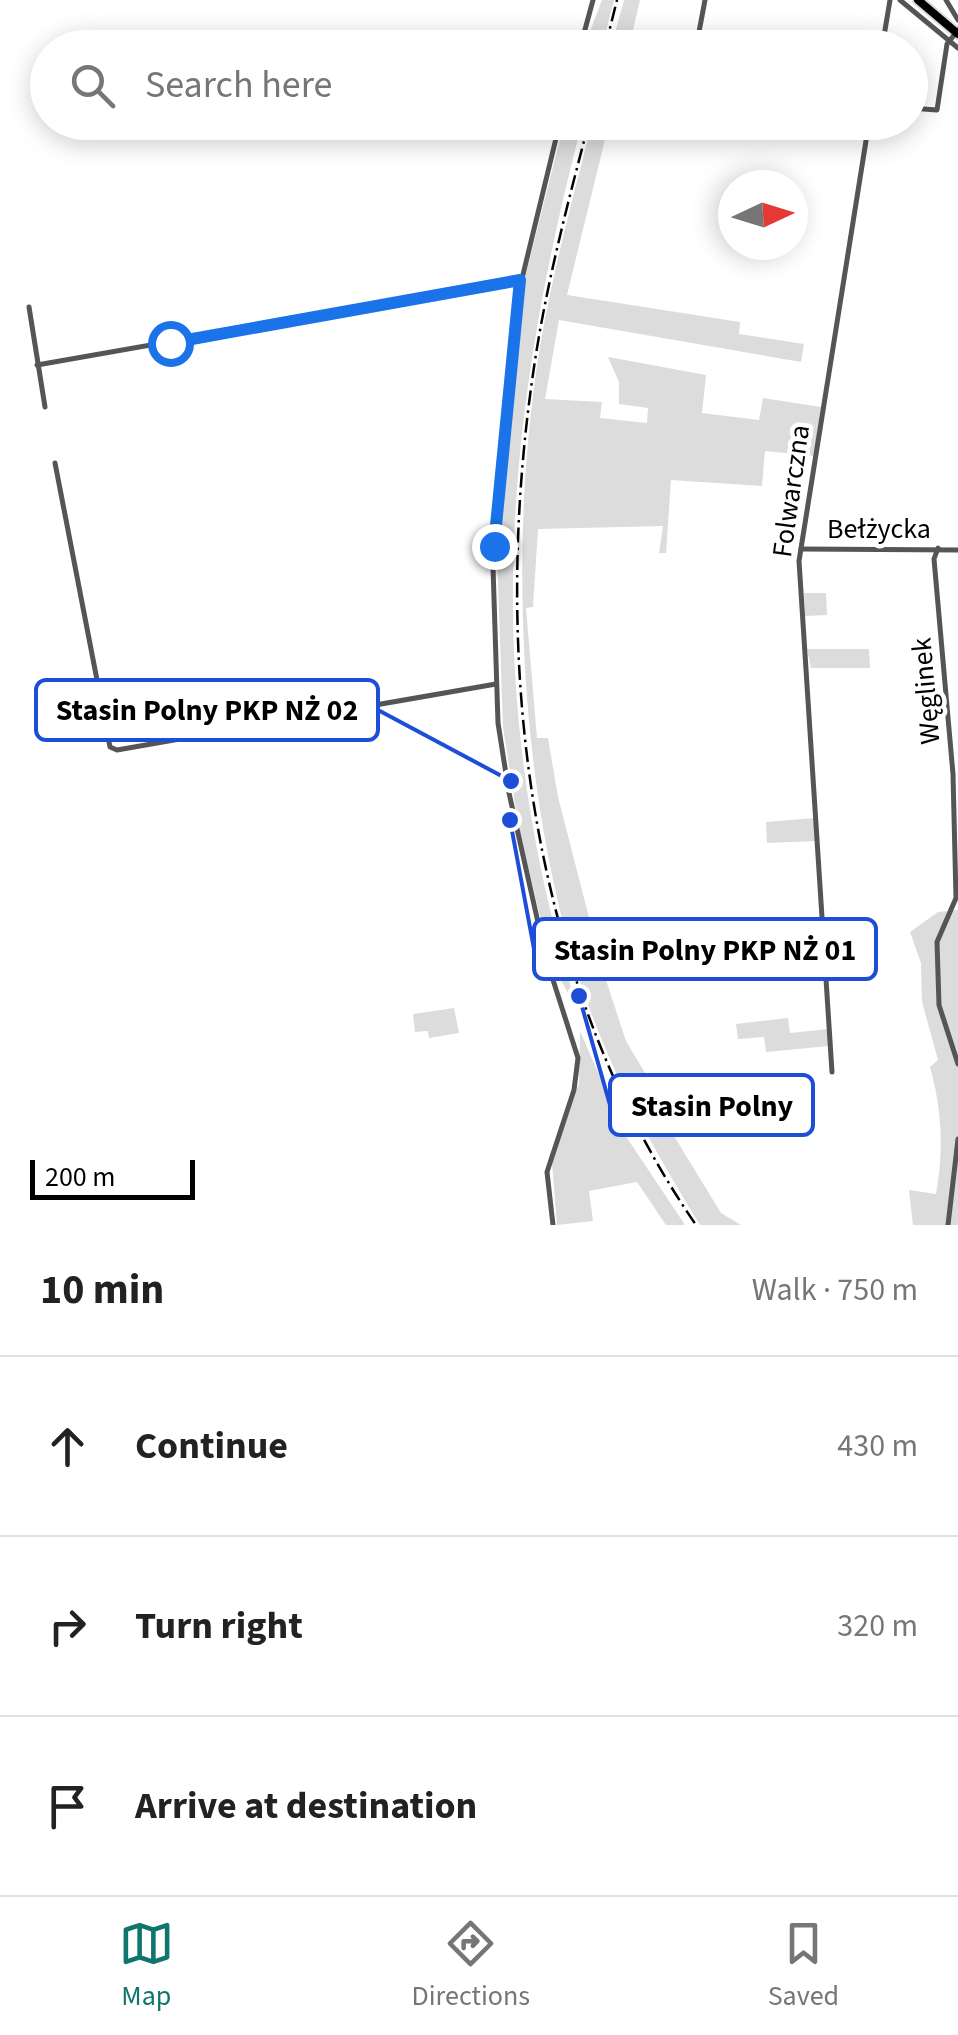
<!DOCTYPE html>
<meta charset="utf-8">
<style>
body{margin:0;font-family:"Source Sans 3",sans-serif;background:#f2f2f2;color:#222}
.compass{position:absolute;left:718px;top:170px;width:90px;height:90px;border-radius:50%;background:#fff;box-shadow:0 5px 25px #0003;rotate:86deg}
.scale{position:absolute;left:30px;bottom:25px;width:165px;box-sizing:border-box;padding-left:10px;border:5px solid #000;border-top:0;font-size:28px;line-height:35px;white-space:nowrap;color:#000;-webkit-text-stroke:8px #fff;paint-order:stroke}
.stop{position:absolute;width:30px;height:30px;margin:-22px;border:8px solid #1a73e8;border-radius:50%;background:#fff}
.stop.end{background:#1a73e8;border-color:#fff;box-shadow:0 2px 10px #0008}
.list{margin:0;padding:0;list-style:none}
h2{display:flex;justify-content:space-between;align-items:center;height:130px;margin:0;padding:0 40px;font-size:42px}
h2 small{font-size:32px;font-weight:400;color:#767676}
.list li{display:grid;grid-template-columns:65px 1fr auto;gap:30px;align-items:center;box-sizing:border-box;height:180px;padding:0 40px;border-top:2px solid #e0e0e0}
.list b{display:block;font-size:38px;white-space:nowrap}
.list em{font-size:32px;font-style:normal;color:#767676}
.icon{flex:none;width:55px;height:55px;fill:none;stroke:currentColor;stroke-width:2;stroke-linecap:round;stroke-linejoin:round}
.map{position:relative;flex:none;width:958px;height:1225px;overflow:hidden}
.search{position:absolute;background:#fff;box-shadow:0 5px 25px #0003;left:30px;right:30px;top:30px;height:110px;display:flex;align-items:center;gap:25px;box-sizing:border-box;padding:0 35px;border-radius:55px;color:#767676;font-size:38px}
.sheet{height:670px;background:#fff}
nav{display:flex;justify-content:space-around;align-items:center;box-sizing:border-box;height:140px;border-top:2px solid #e0e0e0;background:#fff;font-size:28px;color:#767676}
nav a{display:grid;justify-items:center;gap:5px}
nav .on{color:#0f766e}
.map>svg:first-child{display:block}
.green{fill:#dcdcdc}
.lines{fill:none;stroke-linecap:round;stroke-linejoin:round}
.primary-casing{stroke:#dbdbdb;stroke-width:12}
.minor{stroke:#555;stroke-width:5}
.primary{stroke:#000;stroke-width:8}
.rail{stroke:#000;stroke-width:2.5;stroke-dasharray:15 5 2.5 5;stroke-linecap:butt}
.route{stroke:#1a73e8;stroke-width:12}
.labels{text-anchor:middle;dominant-baseline:central;stroke-width:9;stroke-linejoin:round;paint-order:stroke}
.street-label{font-size:28px;fill:#000;stroke:#fff}
.leader{fill:none;stroke:#1d4ed8;stroke-width:4}
.callout-dot{fill:#1d4ed8;stroke:#fff;stroke-width:4}
.callout{fill:#fff;stroke:#1d4ed8;stroke-width:4}
.callout-label{font-size:30px;text-anchor:middle;font-weight:bold;fill:#000}
</style>
<div class="map">
<svg width="958" height="1225" viewBox="0 0 958 1225">
<rect width="100%" height="100%" fill="#fff"/>
<g class="green">
<polygon points="602,0 614,0 602,47 584,47"/>
<polygon points="624,0 640,0 629,47 611,47"/>
<path d="M564,123H582C503,425 481,690 573,994L569,995L551,962L518,824L503,727L497,555L523,286Z"/>
<path d="M592,123H609L567,295L740,322L739,334L804,344L801,362L559,320L545,399L602,402L600,418L647,423L648,408L619,404V382L608,357L706,375L702,413L759,420L763,398L821,407L814,456L765,451L762,486L671,480L666,553H659L663,526L538,529L533,607L526,608L537,738H548L558,797L602,968L626,1041L672,1118L674,1136L721,1213L741,1225H700C663,1165 628,1104 601,1038C525,854 508,593 533,396C544,303 569,213 592,123Z"/>
<polygon points="804,593 826,593 827,615 805,616"/>
<polygon points="807,649 869,649 870,668 811,668"/>
<polygon points="815,818 816,841 767,843 766,822"/>
<path d="M958,910V1225H913L909,1190L936,1194C944,1151 942,1109 930,1067L938,1060L922,1002L921,963L910,932L938,912Z"/>
<polygon points="454,1008 459,1033 429,1038 428,1031 415,1032 413,1014"/>
<polygon points="788,1018 790,1033 828,1029 829,1046 766,1052 764,1037 738,1039 736,1024"/>
<polygon points="580,1031 625,1135 685,1225 666,1225 637,1182 589,1191 593,1221 557,1225 552,1163 579,1083"/>
</g>
<g class="lines">
<g class="primary-casing">
<polyline id="primary" points="918,0 958,34"/>
</g>
<g class="minor">
<polyline points="900,0 958,48"/>
<polyline points="946,0 958,20"/>
<polyline points="580,48 593,0"/>
<polyline points="696,48 705,0"/>
<polyline points="882,48 890,0"/>
<polyline points="910,108 937,110 947,44 958,30"/>
<polyline points="655,123 655,122"/>
<polyline points="29,307 45,407"/>
<polyline points="37,365 520,280"/>
<polyline points="55,463 110,747 117,750 496,684"/>
<polyline points="938,548 934,559 953,774 956,898 937,942 939,1005 958,1064"/>
<polyline points="801,549 958,550"/>
<polyline points="832,1072 799,561 869,122"/>
<polyline points="553,1225 547,1172 574,1090 578,1058 546,958 509,793 498,723 493,567 519,291 560,122"/>
<polyline points="948,1225 958,1139"/>
</g>
<use href="#primary" class="primary"/>
<g class="rail">
<polyline points="605,48 617,0"/>
<path d="M589,122C567,206 545,289 533,374C491,662 528,981 696,1225"/>
</g>
</g>
<g class="lines">
<polyline class="route" points="170,343 520,280 494,546"/>
</g>
<g class="labels">
<g class="street-label">
<text transform="translate(791 491) rotate(-82)">Folwarczna</text>
<text x="879" y="529">Bełżycka</text>
<text transform="translate(926 691) rotate(-95)">Węglinek</text>
</g>
</g>
<path class="leader" d="M511 781L378 710M510 820L534 949M579 996L610 1105"/>
<g class="callout-dot">
<circle cx="511" cy="781" r="10"/>
<circle cx="510" cy="820" r="10"/>
<circle cx="579" cy="996" r="10"/>
</g>
<g class="callout">
<rect x="36" y="680" width="342" height="60" rx="10"/>
<rect x="534" y="919" width="342" height="60" rx="10"/>
<rect x="610" y="1075" width="203" height="60" rx="10"/>
</g>
<g class="callout-label">
<text x="207" y="720">Stasin Polny PKP NŻ 02</text>
<text x="705" y="960">Stasin Polny PKP NŻ 01</text>
<text x="712" y="1116">Stasin Polny</text>
</g>
</svg>
<svg class="compass" viewBox="-18 -18 36 36"><path d="M0-13l5 13h-10z" fill="#e53935"/><path d="M0 13l5-13h-10z" fill="#767676"/></svg>
<div class="scale">200 m</div>
<div class="stop" style="left:170px;top:343px"></div>
<div class="stop end" style="left:494px;top:546px"></div>
<div class="search"><svg class="icon" aria-label="search" viewBox="0 0 24 24"><circle cx="10" cy="10" r="6"/><path d="M15 15l6 6"/></svg>Search here</div>
</div>
<section class="sheet">
<h2>10 min<small>Walk · 750 m</small></h2>
<ul class="list">
<li><svg class="icon" aria-label="ahead" viewBox="0 0 24 24"><path d="M12 20V5M6 11l6-6 6 6"/></svg><div><b>Continue</b></div><em>430 m</em></li>
<li><svg class="icon" aria-label="right" viewBox="0 0 24 24"><path d="M7 20v-9h11M14 6l5 5-5 5"/></svg><div><b>Turn right</b></div><em>320 m</em></li>
<li><svg class="icon" aria-label="arrive" viewBox="0 0 24 24"><path d="M6 21V4h12l-3 4 3 4H6"/></svg><div><b>Arrive at destination</b></div></li>
</ul>
</section>
<nav>
<a class="on"><svg class="icon" aria-label="map" viewBox="0 0 24 24"><path d="M3 6l6-2 6 2 6-2v14l-6 2-6-2-6 2zM9 4v14M15 6v14"/></svg>Map</a>
<a><svg class="icon" aria-label="directions" viewBox="0 0 24 24"><path d="M12 3l9 9-9 9-9-9zM9 14v-3h6M13 9l2 2-2 2"/></svg>Directions</a>
<a><svg class="icon" aria-label="saved" viewBox="0 0 24 24"><path d="M7 4h10v16l-5-4-5 4z"/></svg>Saved</a>
</nav>
